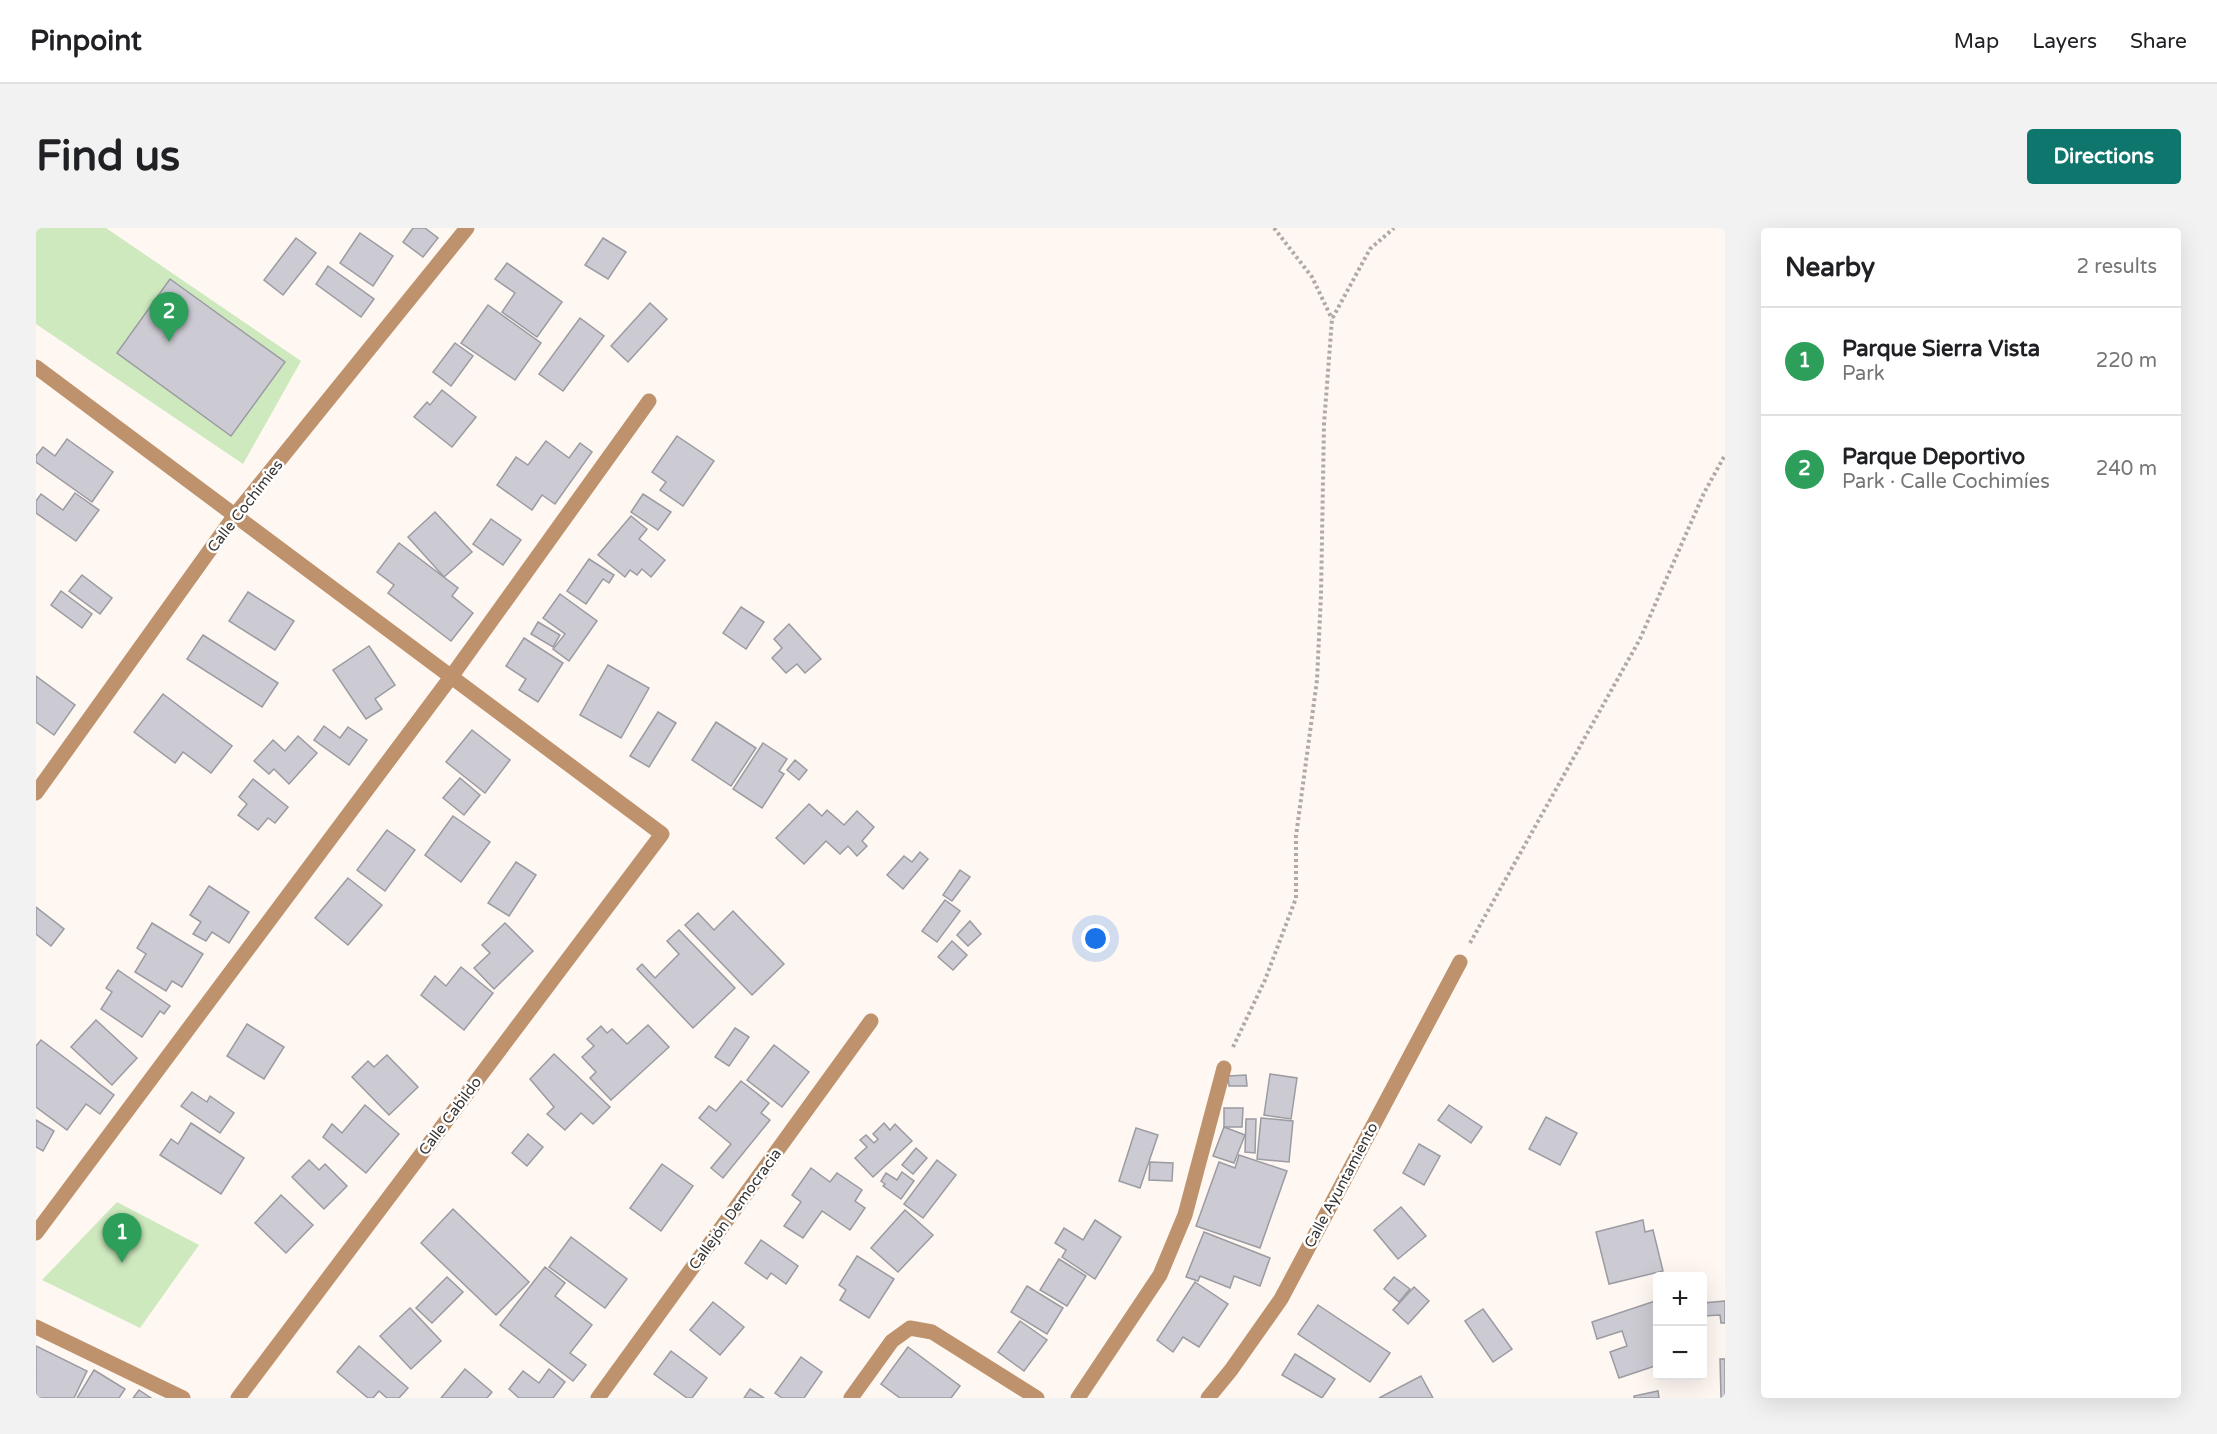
<!DOCTYPE html>
<meta charset="utf-8">
<style>
body{margin:0;font-family:"Varela Round",sans-serif;background:#f2f2f2;color:#202124}
.controls{position:absolute;right:18px;bottom:18px;display:grid;overflow:hidden;border-radius:6px;box-shadow:0 6px 24px #0002}
.controls button{width:54px;height:54px;display:grid;place-items:center;padding:0;border:0;border-bottom:2px solid #e0e0e0;background:#fff;color:#202124;font:30px sans-serif}
.you{position:absolute;left:1060px;top:711px;width:21px;height:21px;margin:-15px;border:4px solid #fff;border-radius:50%;background:#1a73e8;box-shadow:0 0 0 9px #1a73e833}
.badge{display:grid;place-items:center;width:39px;height:39px;border-radius:50%;background:#0f766e;color:#fff;font-size:20px;font-weight:700}
.pin{position:absolute;translate:-50% -50px;filter:drop-shadow(0 2px 3px #0008)}
.pin::after{content:'';position:absolute;top:32px;width:21px;height:18px;background:inherit;clip-path:polygon(0 0,100% 0,50% 100%)}
.list{margin:0;padding:0;list-style:none}
h2{display:flex;justify-content:space-between;align-items:center;height:78px;margin:0;padding:0 24px;font-size:26px}
h2 small{font-size:20px;font-weight:400;color:#757577}
.list li{display:grid;grid-template-columns:39px 1fr auto;gap:18px;align-items:center;box-sizing:border-box;height:108px;padding:0 24px;border-top:2px solid #e0e0e0}
.list b{display:block;font-size:22px;white-space:nowrap}
.list p{margin:0;font-size:20px;white-space:nowrap;color:#757577}
.list em{font-size:20px;font-style:normal;color:#757577}
.map{position:relative;flex:none;width:1689px;height:1170px;overflow:hidden;border-radius:6px}
header{display:flex;align-items:center;gap:36px;box-sizing:border-box;height:84px;padding:0 30px;background:#fff;border-bottom:2px solid #e0e0e0}
header strong{font-size:28px}
nav{display:flex;gap:33px;margin-inline-start:auto;font-size:21px}
.intro{display:flex;align-items:center;justify-content:space-between;box-sizing:border-box;height:144px;padding:0 36px}
h1{margin:0;font-size:42px}
.button{padding:15px 27px;border-radius:6px;background:#0f766e;color:#fff;font-size:21px;font-weight:700}
main{display:flex;gap:36px;padding:0 36px}
aside{flex:1;background:#fff;border-radius:6px;box-shadow:0 6px 24px #0002}
.map>svg:first-child{display:block}
.green{fill:#cee9be}
.building{fill:#cccbd3;stroke:#9b9ba2;stroke-width:1.5}
.lines{fill:none;stroke-linecap:round;stroke-linejoin:round}
.path{stroke:#b0aaa6;stroke-width:4;stroke-dasharray:3 3;stroke-linecap:butt}
.minor{stroke:#bd926c;stroke-width:15}
.labels{text-anchor:middle;dominant-baseline:central;stroke-width:5;stroke-linejoin:round;paint-order:stroke}
.street-label{font-size:15px;fill:#383533;stroke:#fff}
</style>
<header>
<strong>Pinpoint</strong>
<nav><a>Map</a><a>Layers</a><a>Share</a></nav>
</header>
<div class="intro"><h1>Find us</h1><a class="button">Directions</a></div>
<main>
<div class="map">
<svg width="1689" height="1170" viewBox="0 0 1689 1170">
<rect width="100%" height="100%" fill="#fff7f2"/>
<g class="green">
<polygon points="0,0 70,0 265,133 207,236 0,96"/>
<polygon points="81,974 163,1017 104,1100 6,1052"/>
</g>
<g class="building">
<polygon points="377,0 389,0 402,10 387,29 367,14"/>
<polygon points="324,5 357,28 337,58 304,35"/>
<polygon points="260,10 280,25 247,67 228,52"/>
<polygon points="567,10 590,24 572,51 549,37"/>
<polygon points="471,35 526,74 501,109 466,84 479,65 459,51"/>
<polygon points="292,38 338,71 325,89 280,56"/>
<polygon points="134,51 249,134 195,208 81,125"/>
<polygon points="614,75 631,91 592,134 575,118"/>
<polygon points="452,77 505,115 479,152 425,115"/>
<polygon points="544,90 568,108 527,163 503,146"/>
<polygon points="419,115 437,128 415,158 397,144"/>
<polygon points="406,162 440,189 416,219 378,189 391,174 394,177"/>
<polygon points="641,208 678,233 647,278 624,262 630,254 616,244"/>
<polygon points="31,211 77,244 56,274 0,234 0,228 7,219 19,228"/>
<polygon points="510,213 533,230 544,215 556,224 519,276 506,267 496,282 461,257 480,229 492,237"/>
<polygon points="39,265 63,282 40,313 0,285 0,273 5,266 27,282"/>
<polygon points="607,266 635,284 622,302 595,284"/>
<polygon points="399,284 436,324 408,349 372,309"/>
<polygon points="595,288 611,301 603,311 629,332 615,349 606,341 601,347 594,342 589,349 562,327"/>
<polygon points="455,291 485,312 467,337 437,316"/>
<polygon points="363,315 422,360 416,368 437,385 415,413 352,365 358,357 341,344"/>
<polygon points="553,331 578,347 573,355 567,351 550,376 531,363"/>
<polygon points="46,347 76,370 64,386 33,363"/>
<polygon points="25,363 56,386 46,400 15,377"/>
<polygon points="212,364 258,393 239,422 193,393"/>
<polygon points="524,366 561,393 533,433 517,421 529,406 507,390"/>
<polygon points="705,379 728,394 710,421 687,405"/>
<polygon points="502,394 524,407 517,419 495,406"/>
<polygon points="753,396 785,431 769,445 761,436 750,445 736,430 746,420 738,411"/>
<polygon points="167,407 242,455 226,479 151,431"/>
<polygon points="488,410 527,435 502,474 483,462 490,451 470,438"/>
<polygon points="333,418 359,457 339,471 346,481 330,491 297,442"/>
<polygon points="572,437 613,460 585,510 544,487"/>
<polygon points="0,448 39,477 18,507 0,494"/>
<polygon points="127,466 196,518 175,545 147,524 139,535 98,504"/>
<polygon points="622,484 640,495 613,539 594,528"/>
<polygon points="680,494 720,520 695,558 656,532"/>
<polygon points="288,498 304,510 312,499 331,512 313,537 278,512"/>
<polygon points="436,502 474,532 449,565 410,534"/>
<polygon points="262,508 281,525 253,556 238,541 233,546 218,533 237,512 249,523"/>
<polygon points="727,515 751,531 743,543 748,546 726,580 697,561"/>
<polygon points="759,532 771,542 763,552 751,542"/>
<polygon points="424,550 444,567 428,587 407,570"/>
<polygon points="217,551 252,579 239,595 232,590 222,602 202,587 211,576 203,569"/>
<polygon points="773,576 786,588 791,582 808,597 821,583 838,599 826,613 831,618 821,628 812,618 804,626 790,613 768,636 740,610"/>
<polygon points="417,588 454,614 425,654 389,627"/>
<polygon points="351,602 379,622 349,663 321,642"/>
<polygon points="884,624 892,631 867,661 851,647 868,628 876,634"/>
<polygon points="480,634 500,647 473,688 452,675"/>
<polygon points="924,642 934,649 916,673 907,667"/>
<polygon points="312,650 346,677 312,717 279,690"/>
<polygon points="173,658 213,684 193,715 176,704 170,713 157,706 165,694 154,687"/>
<polygon points="909,672 924,683 901,714 886,703"/>
<polygon points="0,679 28,701 15,718 0,706"/>
<polygon points="697,683 748,736 716,767 649,697 662,685 678,702"/>
<polygon points="934,693 945,706 932,718 921,707"/>
<polygon points="116,695 167,726 146,759 136,753 130,763 99,744 110,726 101,720"/>
<polygon points="469,695 497,723 458,761 438,740 454,725 446,717"/>
<polygon points="643,702 699,760 657,800 601,741 606,736 619,750 643,726 631,713"/>
<polygon points="916,713 931,727 917,742 902,729"/>
<polygon points="425,739 457,765 428,802 385,767 399,748 410,758"/>
<polygon points="82,742 134,778 128,786 124,783 106,809 65,781 76,764 70,760"/>
<polygon points="60,792 101,830 76,857 35,819"/>
<polygon points="211,796 248,819 228,851 191,828"/>
<polygon points="612,797 633,819 575,872 554,850 560,844 546,829 558,818 551,811 565,798 571,805 576,801 591,816"/>
<polygon points="699,800 713,809 693,838 679,829"/>
<polygon points="5,812 78,867 64,886 50,876 31,902 0,879 0,818"/>
<polygon points="738,817 773,844 746,879 711,852"/>
<polygon points="518,826 574,879 557,896 545,885 529,902 511,886 518,879 494,851"/>
<polygon points="351,827 382,859 353,887 316,849 332,833 338,839"/>
<polygon points="1234,846 1261,850 1255,891 1228,887"/>
<polygon points="1210,847 1211,858 1193,858 1192,848"/>
<polygon points="705,853 733,875 725,885 734,892 687,950 675,940 695,916 663,890 673,878 680,883"/>
<polygon points="156,864 171,874 174,868 198,885 184,905 145,878"/>
<polygon points="329,877 363,906 330,945 287,909 296,896 306,905"/>
<polygon points="1413,877 1446,899 1435,915 1402,892"/>
<polygon points="1188,880 1207,880 1206,899 1188,899"/>
<polygon points="1510,889 1541,905 1524,937 1493,921"/>
<polygon points="1225,890 1257,893 1253,934 1221,931"/>
<polygon points="1210,891 1220,891 1219,925 1209,924"/>
<polygon points="0,892 18,903 7,923 0,919"/>
<polygon points="155,895 208,930 185,966 124,927 135,911 142,916"/>
<polygon points="848,895 854,902 859,896 876,913 837,949 819,930 831,919 824,912 830,907 838,915 842,911 837,906"/>
<polygon points="1188,899 1209,907 1198,935 1177,928"/>
<polygon points="1100,900 1122,907 1104,960 1083,953"/>
<polygon points="492,906 507,919 491,938 476,925"/>
<polygon points="1383,916 1404,928 1388,957 1367,945"/>
<polygon points="880,920 891,930 877,946 866,937"/>
<polygon points="1203,927 1251,943 1224,1020 1160,998 1183,934 1199,940"/>
<polygon points="273,932 283,942 289,936 311,958 288,981 256,949"/>
<polygon points="901,932 920,947 887,990 868,976"/>
<polygon points="1114,934 1137,935 1136,953 1113,952"/>
<polygon points="626,936 657,958 625,1003 594,980"/>
<polygon points="775,940 794,954 801,945 826,962 819,973 829,980 814,1002 786,983 767,1010 748,998 765,974 756,967"/>
<polygon points="866,944 878,953 865,971 847,958 849,956 845,953 850,945 861,952"/>
<polygon points="245,967 277,997 250,1025 219,995"/>
<polygon points="1365,979 1390,1008 1362,1031 1338,1002"/>
<polygon points="417,981 493,1054 460,1087 385,1015"/>
<polygon points="869,982 897,1007 862,1044 835,1020"/>
<polygon points="1059,992 1085,1009 1059,1051 1026,1029 1030,1022 1019,1015 1028,1000 1047,1012"/>
<polygon points="1607,992 1609,1004 1617,1002 1627,1043 1573,1056 1560,1004"/>
<polygon points="1168,1004 1234,1030 1224,1058 1198,1048 1194,1060 1164,1048 1162,1053 1150,1049"/>
<polygon points="535,1009 591,1051 569,1080 513,1039"/>
<polygon points="725,1012 762,1038 750,1056 735,1045 731,1051 709,1035"/>
<polygon points="821,1028 858,1051 833,1090 804,1072 810,1062 803,1057"/>
<polygon points="1023,1031 1050,1048 1031,1078 1004,1062"/>
<polygon points="509,1039 529,1055 519,1068 556,1097 534,1125 550,1137 537,1153 464,1097"/>
<polygon points="411,1049 427,1064 396,1095 380,1080"/>
<polygon points="1358,1049 1374,1061 1363,1074 1348,1061"/>
<polygon points="1159,1054 1192,1076 1163,1119 1147,1109 1137,1124 1121,1112"/>
<polygon points="991,1058 1027,1080 1011,1106 975,1084"/>
<polygon points="1378,1059 1393,1073 1372,1096 1357,1082"/>
<polygon points="1622,1072 1622,1137 1583,1150 1574,1124 1591,1118 1586,1103 1561,1111 1556,1094"/>
<polygon points="1689,1073 1689,1095 1685,1095 1684,1087 1668,1088 1667,1075"/>
<polygon points="677,1074 708,1099 684,1127 654,1102"/>
<polygon points="1282,1077 1354,1125 1334,1154 1262,1106"/>
<polygon points="374,1080 405,1113 375,1141 344,1108"/>
<polygon points="1447,1081 1476,1121 1457,1134 1429,1093"/>
<polygon points="984,1093 1011,1112 988,1143 962,1124"/>
<polygon points="0,1118 51,1143 38,1170 0,1170"/>
<polygon points="323,1118 372,1160 363,1170 351,1170 343,1163 337,1170 332,1170 301,1144"/>
<polygon points="872,1119 924,1158 915,1170 864,1170 845,1156"/>
<polygon points="635,1123 671,1150 656,1170 651,1170 618,1146"/>
<polygon points="1259,1126 1299,1151 1286,1170 1246,1147"/>
<polygon points="765,1129 786,1144 768,1170 746,1170 739,1165"/>
<polygon points="1684,1131 1689,1131 1689,1170 1685,1170"/>
<polygon points="429,1141 456,1164 451,1170 405,1170"/>
<polygon points="513,1141 529,1154 517,1170 483,1170 473,1161 487,1143 503,1155"/>
<polygon points="58,1142 89,1161 83,1170 41,1170"/>
<polygon points="1385,1148 1397,1170 1343,1170"/>
<polygon points="714,1161 728,1170 708,1170"/>
<polygon points="103,1162 115,1170 97,1170"/>
<polygon points="1622,1163 1623,1170 1598,1170 1598,1168"/>
</g>
<g class="lines">
<g class="path">
<polyline points="1238,0 1276,49 1296,91"/>
<polyline points="1434,715 1604,411 1668,265 1689,227"/>
<polyline points="1197,819 1229,752 1260,670 1260,608 1281,452 1285,367 1288,196 1296,91 1334,21 1358,0"/>
</g>
<g class="minor">
<polyline points="0,139 626,606 202,1170"/>
<polyline points="0,565 199,287 431,0"/>
<polyline points="0,1005 415,449 613,173"/>
<polyline points="0,1099 147,1170"/>
<polyline points="562,1170 835,793"/>
<polyline points="815,1170 856,1113 874,1100 896,1104 1001,1170"/>
<polyline points="1042,1170 1124,1047 1149,987 1188,840"/>
<polyline points="1172,1170 1195,1142 1245,1071 1424,734"/>
</g>
</g>
<g class="labels">
<g class="street-label">
<text transform="translate(209 278) rotate(-52)">Calle Cochimíes</text>
<text transform="translate(414 888) rotate(-53)">Calle Cabildo</text>
<text transform="translate(1305 957) rotate(-62)">Calle Ayuntamiento</text>
<text transform="translate(699 981) rotate(-54)">Callejón Democracia</text>
</g>
</g>
</svg>
<div class="controls">
<button>+</button>
<button>−</button>
</div>
<div class="you"></div>
<div class="pin badge" style="left:86px;top:1035px;background:#2e9e5b">1</div>
<div class="pin badge" style="left:133px;top:114px;background:#2e9e5b">2</div>
</div>
<aside>
<h2>Nearby<small>2 results</small></h2>
<ul class="list">
<li><span class="badge" style="background:#2e9e5b">1</span><div><b>Parque Sierra Vista</b><p>Park</p></div><em>220 m</em></li>
<li><span class="badge" style="background:#2e9e5b">2</span><div><b>Parque Deportivo</b><p>Park · Calle Cochimíes</p></div><em>240 m</em></li>
</ul>
</aside>
</main>
